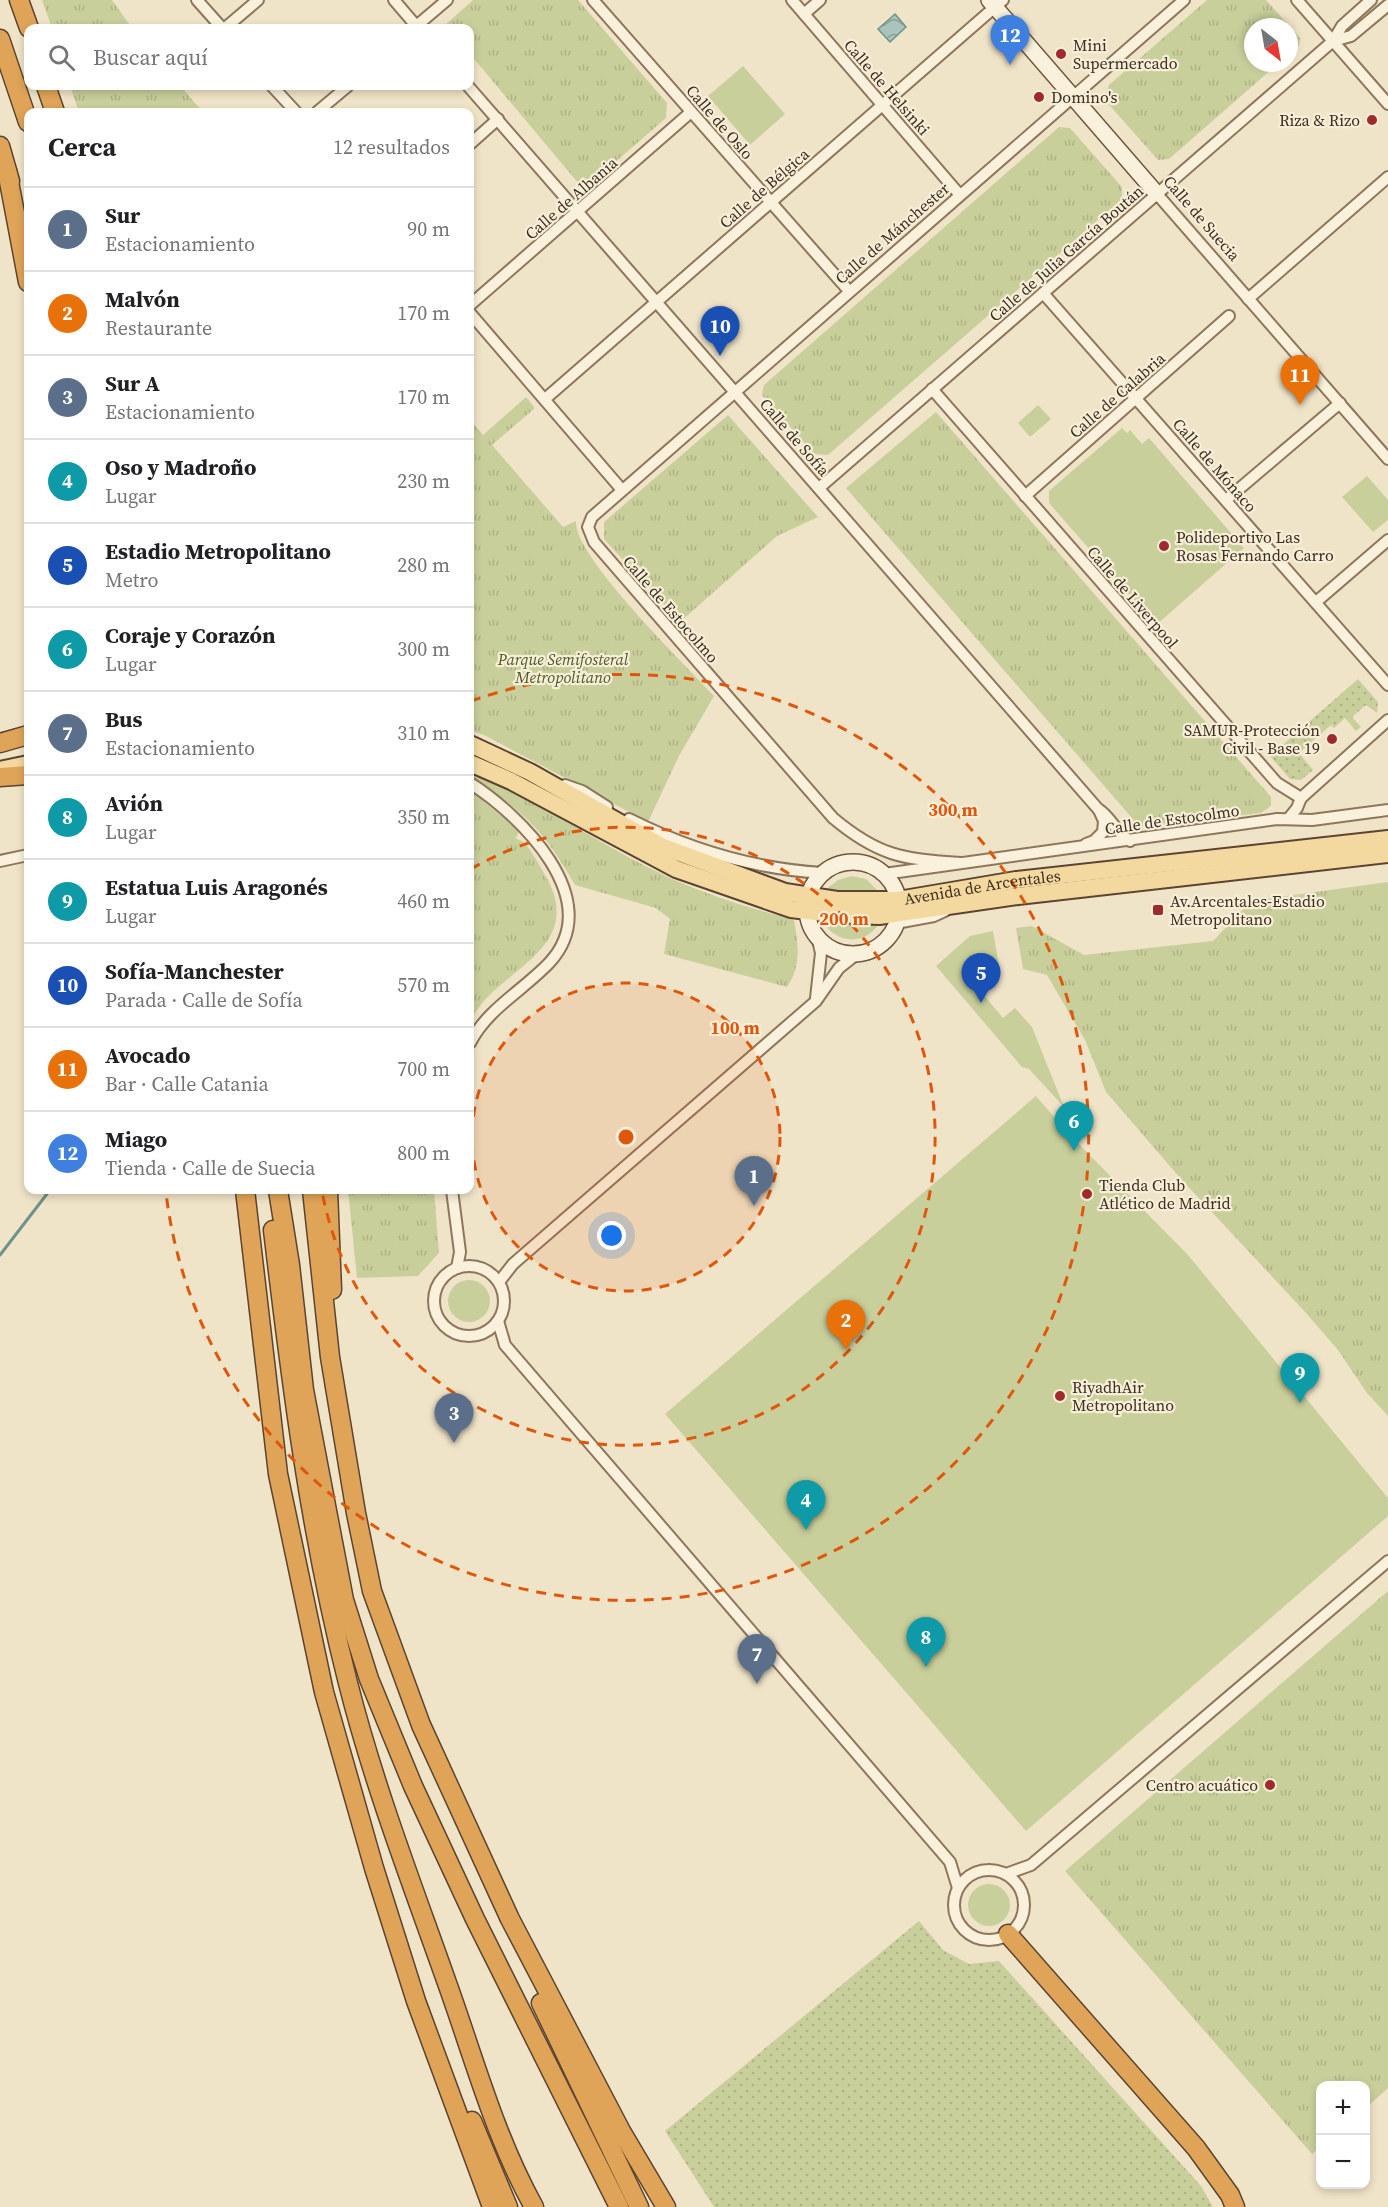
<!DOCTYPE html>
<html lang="es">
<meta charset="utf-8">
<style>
body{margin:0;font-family:"Source Serif 4",serif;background:#f2f2f2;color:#202124}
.controls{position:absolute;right:18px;bottom:18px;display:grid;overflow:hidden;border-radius:12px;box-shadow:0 3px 9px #0003}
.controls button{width:54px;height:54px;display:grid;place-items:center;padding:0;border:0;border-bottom:2px solid #e0e0e0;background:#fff;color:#202124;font:30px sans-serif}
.compass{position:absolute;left:1244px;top:18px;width:54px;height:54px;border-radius:50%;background:#fff;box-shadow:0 3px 9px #0003;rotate:149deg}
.you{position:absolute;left:612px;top:1236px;width:21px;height:21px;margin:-15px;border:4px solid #fff;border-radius:50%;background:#1a73e8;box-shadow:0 0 0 9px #1a73e833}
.badge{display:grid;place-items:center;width:39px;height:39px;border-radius:50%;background:#9e2a2b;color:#fff;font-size:20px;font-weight:700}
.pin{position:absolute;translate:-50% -50px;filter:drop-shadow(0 2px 3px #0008)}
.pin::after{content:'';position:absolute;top:32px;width:21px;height:18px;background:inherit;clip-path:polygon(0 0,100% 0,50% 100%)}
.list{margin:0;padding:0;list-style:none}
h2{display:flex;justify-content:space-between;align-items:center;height:78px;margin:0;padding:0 24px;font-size:26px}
h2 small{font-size:20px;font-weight:400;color:#757577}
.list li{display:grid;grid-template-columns:39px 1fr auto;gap:18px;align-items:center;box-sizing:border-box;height:84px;padding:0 24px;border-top:2px solid #e0e0e0}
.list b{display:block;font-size:22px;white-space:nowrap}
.list p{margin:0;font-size:20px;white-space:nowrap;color:#757577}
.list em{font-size:20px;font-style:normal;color:#757577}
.icon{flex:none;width:33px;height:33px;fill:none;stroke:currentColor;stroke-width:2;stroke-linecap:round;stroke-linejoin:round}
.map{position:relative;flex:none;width:1388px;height:2207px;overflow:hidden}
.search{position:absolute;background:#fff;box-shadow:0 3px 9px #0003;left:24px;top:24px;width:450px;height:66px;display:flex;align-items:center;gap:15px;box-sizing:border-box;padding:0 21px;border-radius:12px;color:#757577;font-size:22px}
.panel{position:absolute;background:#fff;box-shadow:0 3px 9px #0003;left:24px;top:108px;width:450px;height:1086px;border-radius:12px}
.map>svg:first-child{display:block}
.grass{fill:url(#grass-dots)}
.park{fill:url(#park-tufts)}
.garden{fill:#c9cf9b}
.water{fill:url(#water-waves);stroke:#6f938a;stroke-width:1.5}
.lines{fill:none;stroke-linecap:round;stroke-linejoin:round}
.stream{stroke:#6f938a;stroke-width:3}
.street-casing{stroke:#8d765c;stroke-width:14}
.secondary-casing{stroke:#6f573f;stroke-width:18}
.primary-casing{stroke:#5b4430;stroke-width:20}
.highway-casing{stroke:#5b4430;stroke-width:21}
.street{stroke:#faf1dc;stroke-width:10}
.secondary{stroke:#faf1dc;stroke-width:15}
.primary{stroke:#f3d9a0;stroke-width:16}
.highway{stroke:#e0a458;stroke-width:18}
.ring{fill:none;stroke:#df570d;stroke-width:3;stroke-dasharray:10 8}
.poi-dot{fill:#9e2a2b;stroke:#f7eed8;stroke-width:2}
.labels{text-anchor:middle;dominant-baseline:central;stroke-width:4.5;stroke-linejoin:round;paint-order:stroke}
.poi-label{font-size:16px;fill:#3d2e20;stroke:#f7eed8;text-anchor:start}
.street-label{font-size:16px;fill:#3d2e20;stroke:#f7eed8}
.park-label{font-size:16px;font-style:italic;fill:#4d5a26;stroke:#f7eed8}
.centre{fill:#df570d;stroke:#f7eed8;stroke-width:3}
.ring-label{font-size:18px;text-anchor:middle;font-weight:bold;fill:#df570d;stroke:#f7eed8;stroke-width:4.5;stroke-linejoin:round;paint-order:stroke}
</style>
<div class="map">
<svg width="1388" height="2207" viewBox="0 0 1388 2207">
<defs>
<pattern id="grass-dots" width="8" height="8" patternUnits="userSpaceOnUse" patternTransform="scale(1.5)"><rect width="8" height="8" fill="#c9cf9b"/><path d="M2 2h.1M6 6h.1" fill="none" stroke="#aeb285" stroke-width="1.8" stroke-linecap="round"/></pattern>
<pattern id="park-tufts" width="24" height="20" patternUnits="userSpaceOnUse" patternTransform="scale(1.5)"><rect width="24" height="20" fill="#c9cf9b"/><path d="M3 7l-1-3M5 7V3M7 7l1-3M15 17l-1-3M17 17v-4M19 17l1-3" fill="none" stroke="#aeb285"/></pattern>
<pattern id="water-waves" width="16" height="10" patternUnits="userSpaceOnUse" patternTransform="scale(1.5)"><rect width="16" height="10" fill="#a9c4bc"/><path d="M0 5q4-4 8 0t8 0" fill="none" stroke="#8ba098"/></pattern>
</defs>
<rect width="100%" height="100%" fill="#f0e4c8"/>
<g class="grass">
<polygon points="1358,679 1378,702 1377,713 1366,705 1352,717 1361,727 1356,731 1345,718 1334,728 1331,725 1299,753 1313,770 1301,780 1290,779 1270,756"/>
<polygon points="919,1921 943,1950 969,1964 999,1961 1201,2186 1213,2207 714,2207 665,2131"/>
</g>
<g class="park">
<polygon points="42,0 112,0 132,28 52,28"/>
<polygon points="473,0 578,0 667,103 666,118 590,184 579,184 470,54 470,28 448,28 445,25"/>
<polygon points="1207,0 1266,0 1300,38 1299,46 1289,54 1289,27 1253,27 1253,63 1279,63 1169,159 1158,160 1104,99 1109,85"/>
<polygon points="70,86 180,86 203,112 79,112"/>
<polygon points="1059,127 1070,128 1122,187 1122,199 828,455 814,454 762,395 764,385"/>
<path d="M526,397L535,408L492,445L563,527L576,521C573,556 687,666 714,696L679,756L648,822L484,735L470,730V420L483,435Z"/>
<polygon points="936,412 1271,797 1271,806 1261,813 1144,827 1138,825 846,488"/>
<polygon points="728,415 818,517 777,536 680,622 604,539 604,522"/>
<path d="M470,773C540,800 600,846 668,877C709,896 750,908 794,920C798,944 802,965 787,987L664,954L670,919L656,908L575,885C546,834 522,807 470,779Z"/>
<path d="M470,790L519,831L516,838C518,840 520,840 523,842C529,845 544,873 548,880C580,943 515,965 483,1002C478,1008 474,1015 470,1021Z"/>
<polygon points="1388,882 1388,1416 1367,1393 1338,1350 1306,1313 1182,1180 1106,1092 1085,1040 1047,975 1023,969 1016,928 1032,926 1084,955 1213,941 1251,901"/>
<polygon points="348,1190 434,1190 439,1253 418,1276 357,1278"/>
<polygon points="1388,1591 1388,2088 1366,2108 1366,2086 1320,2086 1320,2147 1312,2154 1065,1871"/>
</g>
<g class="garden">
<polygon points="743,66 785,114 750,145 708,96"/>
<polygon points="1038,405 1051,419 1030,437 1018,423"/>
<polygon points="1122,428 1127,433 1130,430 1142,444 1149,438 1244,548 1156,625 1049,503 1049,491"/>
<polygon points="1367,476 1388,500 1388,520 1373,532 1342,497"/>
<polygon points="852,876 866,879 879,892 825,890 838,880"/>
<path d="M823,920L880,922C867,946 834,945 823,920Z"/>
<polygon points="993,931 1000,971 977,987 1003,1018 1015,1008 1032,1027 1064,1107 1029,1069 1022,1067 936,966 970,936"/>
<polygon points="1036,1096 1067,1132 1188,1255 1388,1498 1388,1516 1026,1831 665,1414"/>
<circle cx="469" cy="1301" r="21"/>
<circle cx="989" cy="1905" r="21"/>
</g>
<polygon class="water" points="895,14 906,27 890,42 878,29"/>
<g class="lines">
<polyline class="stream" points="0,1255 50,1190"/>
<g class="street-casing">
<g id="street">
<polyline points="197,0 222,28"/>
<polyline points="394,0 418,28"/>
<polyline points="593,0 849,291"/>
<polyline points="792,0 959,194"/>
<polyline points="1297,0 1388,104"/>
<polyline points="804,14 820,0"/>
<polyline points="225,28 258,0"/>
<polyline points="414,28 447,0"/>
<polyline points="1333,41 1351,36 1388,5"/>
<polyline points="272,86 296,112"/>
<path d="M468,86L1098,809C1112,818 1116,833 1130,841"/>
<polyline points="317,112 348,86"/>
<polyline points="470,144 498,119"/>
<polyline points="1157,194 1388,459"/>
<polyline points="1043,293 1388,685"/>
<polyline points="1248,299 1388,177"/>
<polyline points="470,305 691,112"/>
<polyline points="470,313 622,490"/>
<polyline points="932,389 1277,783 1301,798"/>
<polyline points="545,399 1003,0"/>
<polyline points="819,488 1333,41 1342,26 1371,0"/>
<polyline points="1025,496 1229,316"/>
<polyline points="1226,500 1340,403"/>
<polyline points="1316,602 1388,540"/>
<path d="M470,783C520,815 607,899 550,962C525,989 487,1009 470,1043"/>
<polyline points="565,785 582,791 607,807"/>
<polyline points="1289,818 1297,808 1301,798 1388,720"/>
<path d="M629,819C691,850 754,869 823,873"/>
<polyline points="1086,844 1094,841 1103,832 1104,821 1099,810"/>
<polyline points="0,861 28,855"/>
<path d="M961,863C903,860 877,855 833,818L594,542L588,527L592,517L1184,0"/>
<polyline points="884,874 1277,819 1312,820 1388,810"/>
<polyline points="896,923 934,916 945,911"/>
<polyline points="816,998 821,953 817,936"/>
<polyline points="452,1190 460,1252 457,1268"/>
<circle cx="469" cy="1301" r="35"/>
<polyline points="499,1282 513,1264 816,1001 839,968 858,953"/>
<polyline points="498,1321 505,1345 950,1862 958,1888"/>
<circle cx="989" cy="1905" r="35"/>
<polyline points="1006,1874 1031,1865 1388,1561"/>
</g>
</g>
<g class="secondary-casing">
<g id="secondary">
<polyline points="989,0 1157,194"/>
<circle cx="853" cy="908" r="46"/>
</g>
</g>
<g class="primary-casing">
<g id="primary">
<path id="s1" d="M470,744L530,772L661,846L785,892L837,900H898L1016,880L1388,839"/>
<polyline points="470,763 511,781 676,869 791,909 832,914 879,916 1018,896 1388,854"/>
<polyline points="0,770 28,764"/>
</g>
</g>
<g class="highway-casing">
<g id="highway">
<polyline points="19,0 29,28"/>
<polyline points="0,39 28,122"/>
<polyline points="46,86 55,112"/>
<polyline points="0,146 10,181"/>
<polyline points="7,171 28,282"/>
<polyline points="0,743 28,735"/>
<polyline points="0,777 28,775"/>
<polyline points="245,1190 278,1474 324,1692 374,1868 416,2001 492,2207"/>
<polyline points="278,1190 290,1265 304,1390 344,1600 369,1679 413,1786 475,1919 619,2207"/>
<polyline points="312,1190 330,1357 356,1513 372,1591 421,1725 510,1919 621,2131 666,2207"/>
<polyline points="328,1190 332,1290"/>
<path d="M273,1230C291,1382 310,1534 348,1683C374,1786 412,1884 447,1983C474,2058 495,2137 534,2207"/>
<polyline points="1008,1934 1196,2148 1230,2195 1235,2207"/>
<polyline points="541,2003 639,2207"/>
<polyline points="472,2121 508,2207"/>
</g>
</g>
<use href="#street" class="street"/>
<use href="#secondary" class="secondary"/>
<use href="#primary" class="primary"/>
<use href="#highway" class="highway"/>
</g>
<circle cx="626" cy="1137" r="154" fill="#df570d" fill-opacity=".12"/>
<g class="ring">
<circle cx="626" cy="1137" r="154"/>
<path d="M471 869A309 309 0 1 1 322 1191"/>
<path d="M471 701A463 463 0 1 1 166 1193"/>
</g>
<g class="poi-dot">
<circle cx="1061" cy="54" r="6"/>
<circle cx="1039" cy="97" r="6"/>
<circle cx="1372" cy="120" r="6"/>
<circle cx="1164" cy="546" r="6"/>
<circle cx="1332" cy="739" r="6"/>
<rect x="1152" y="904" width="12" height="12" rx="3"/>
<circle cx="1087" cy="1194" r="6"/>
<circle cx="1060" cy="1396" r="6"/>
<circle cx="1270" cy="1785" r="6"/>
</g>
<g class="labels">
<g class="poi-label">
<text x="1073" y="45">Mini<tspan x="1073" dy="18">Supermercado</tspan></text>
<text x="1051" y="97">Domino's</text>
<text x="1360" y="120" text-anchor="end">Riza &amp; Rizo</text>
<text x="1176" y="537">Polideportivo Las<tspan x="1176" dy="18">Rosas Fernando Carro</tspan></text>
<text x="1320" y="730" text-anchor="end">SAMUR-Protección<tspan x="1320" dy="18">Civil - Base 19</tspan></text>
<text x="1170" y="901">Av.Arcentales-Estadio<tspan x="1170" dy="18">Metropolitano</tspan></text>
<text x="1099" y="1185">Tienda Club<tspan x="1099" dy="18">Atlético de Madrid</tspan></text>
<text x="1072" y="1387">RiyadhAir<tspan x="1072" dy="18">Metropolitano</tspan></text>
<text x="1258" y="1785" text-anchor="end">Centro acuático</text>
</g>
<g class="street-label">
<text transform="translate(887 87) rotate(49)">Calle de Helsinki</text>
<text transform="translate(720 122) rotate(49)">Calle de Oslo</text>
<text transform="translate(764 188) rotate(-41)">Calle de Bélgica</text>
<text transform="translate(571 198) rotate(-41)">Calle de Albania</text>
<text transform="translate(1202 218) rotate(49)">Calle de Suecia</text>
<text transform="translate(892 233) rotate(-41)">Calle de Mánchester</text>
<text transform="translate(1066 253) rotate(-41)">Calle de Julia García Boután</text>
<text transform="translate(1117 395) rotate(-41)">Calle de Calabria</text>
<text transform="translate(795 437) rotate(49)">Calle de Sofía</text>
<text transform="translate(1215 465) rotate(49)">Calle de Mónaco</text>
<text transform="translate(1133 597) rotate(49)">Calle de Liverpool</text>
<text transform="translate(671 609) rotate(49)">Calle de Estocolmo</text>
<text transform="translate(1172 819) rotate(-8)">Calle de Estocolmo</text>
<text stroke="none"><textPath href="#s1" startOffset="548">Avenida de Arcentales</textPath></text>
</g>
<g class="park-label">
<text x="563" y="659">Parque Semifosteral<tspan x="563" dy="18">Metropolitano</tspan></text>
</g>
</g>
<circle cx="626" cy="1137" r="9" class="centre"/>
<g class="ring-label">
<text x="953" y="816">300 m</text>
<text x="844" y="925">200 m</text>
<text x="735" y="1034">100 m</text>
</g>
</svg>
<div class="controls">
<button>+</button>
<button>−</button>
</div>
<svg class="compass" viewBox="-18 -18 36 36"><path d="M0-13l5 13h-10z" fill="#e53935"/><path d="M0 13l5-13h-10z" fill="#757577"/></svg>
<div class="you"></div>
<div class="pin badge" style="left:754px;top:1206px;background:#5c6f8a">1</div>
<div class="pin badge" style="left:846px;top:1350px;background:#e8710a">2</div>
<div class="pin badge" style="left:454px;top:1443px;background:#5c6f8a">3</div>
<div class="pin badge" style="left:806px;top:1530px;background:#0f9aa8">4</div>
<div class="pin badge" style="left:981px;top:1003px;background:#1a4fb4">5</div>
<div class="pin badge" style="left:1074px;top:1151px;background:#0f9aa8">6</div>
<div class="pin badge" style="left:757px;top:1684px;background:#5c6f8a">7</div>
<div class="pin badge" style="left:926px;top:1667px;background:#0f9aa8">8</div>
<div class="pin badge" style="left:1300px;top:1403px;background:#0f9aa8">9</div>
<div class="pin badge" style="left:720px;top:356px;background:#1a4fb4">10</div>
<div class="pin badge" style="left:1300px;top:405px;background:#e8710a">11</div>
<div class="pin badge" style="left:1010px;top:65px;background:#3f7fe0">12</div>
<div class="search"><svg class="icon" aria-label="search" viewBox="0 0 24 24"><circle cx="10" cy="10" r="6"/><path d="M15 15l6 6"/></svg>Buscar aquí</div>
<section class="panel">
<h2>Cerca<small>12 resultados</small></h2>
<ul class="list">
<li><span class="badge" style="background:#5c6f8a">1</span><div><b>Sur</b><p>Estacionamiento</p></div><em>90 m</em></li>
<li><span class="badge" style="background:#e8710a">2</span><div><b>Malvón</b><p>Restaurante</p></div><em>170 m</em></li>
<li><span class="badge" style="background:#5c6f8a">3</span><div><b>Sur A</b><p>Estacionamiento</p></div><em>170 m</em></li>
<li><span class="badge" style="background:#0f9aa8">4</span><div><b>Oso y Madroño</b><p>Lugar</p></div><em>230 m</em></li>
<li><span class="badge" style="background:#1a4fb4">5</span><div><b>Estadio Metropolitano</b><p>Metro</p></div><em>280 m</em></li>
<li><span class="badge" style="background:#0f9aa8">6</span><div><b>Coraje y Corazón</b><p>Lugar</p></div><em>300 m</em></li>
<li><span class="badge" style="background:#5c6f8a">7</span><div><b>Bus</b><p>Estacionamiento</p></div><em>310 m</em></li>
<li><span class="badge" style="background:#0f9aa8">8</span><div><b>Avión</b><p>Lugar</p></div><em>350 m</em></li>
<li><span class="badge" style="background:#0f9aa8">9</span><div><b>Estatua Luis Aragonés</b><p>Lugar</p></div><em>460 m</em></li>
<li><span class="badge" style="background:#1a4fb4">10</span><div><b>Sofía-Manchester</b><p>Parada · Calle de Sofía</p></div><em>570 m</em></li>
<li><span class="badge" style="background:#e8710a">11</span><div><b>Avocado</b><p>Bar · Calle Catania</p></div><em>700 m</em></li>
<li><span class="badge" style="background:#3f7fe0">12</span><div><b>Miago</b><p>Tienda · Calle de Suecia</p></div><em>800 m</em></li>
</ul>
</section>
</div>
